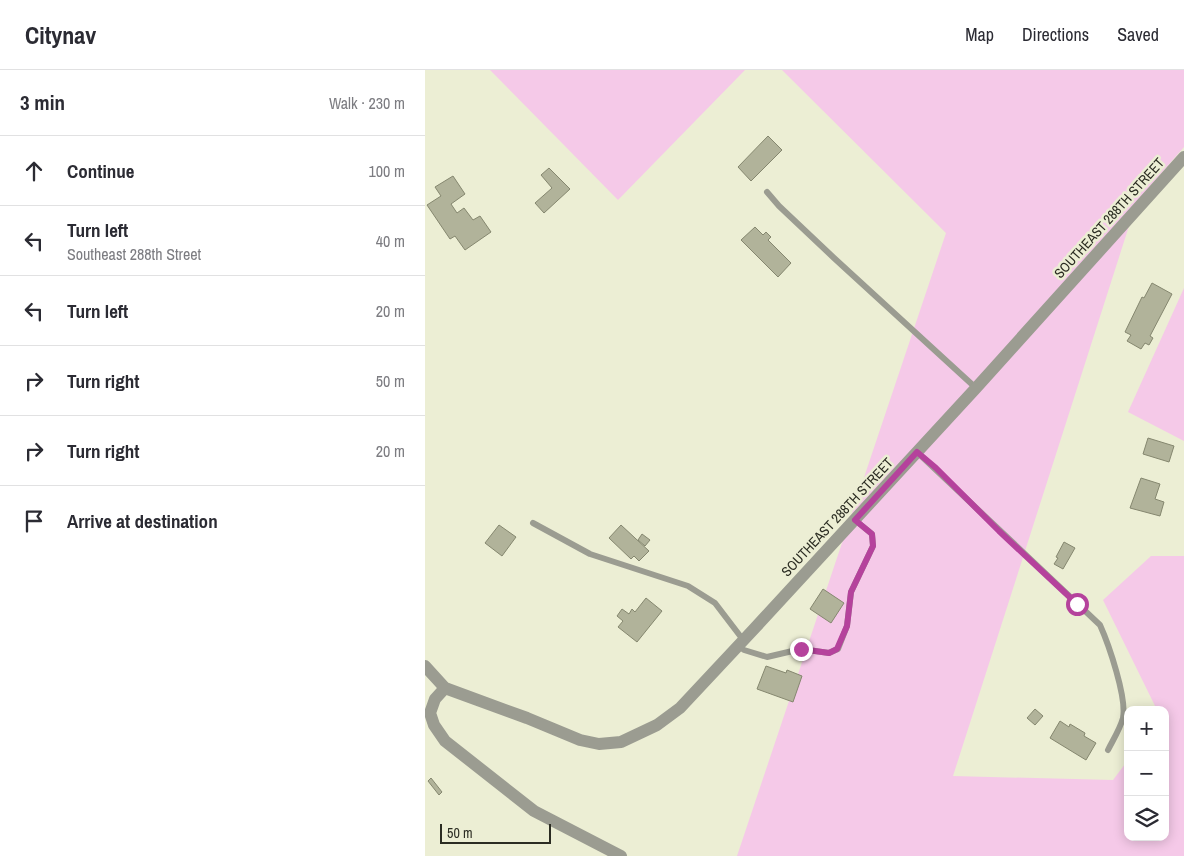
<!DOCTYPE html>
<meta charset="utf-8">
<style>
body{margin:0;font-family:"Archivo Narrow",sans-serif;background:#f7f7f7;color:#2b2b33}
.controls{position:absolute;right:15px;bottom:15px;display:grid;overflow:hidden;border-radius:10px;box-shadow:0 2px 12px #0003}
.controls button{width:45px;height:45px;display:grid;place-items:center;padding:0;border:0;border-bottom:1px solid #e1e1e2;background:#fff;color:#2b2b33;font:25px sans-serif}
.scale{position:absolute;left:15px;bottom:12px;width:111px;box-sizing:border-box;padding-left:5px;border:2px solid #2b2c22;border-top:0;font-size:14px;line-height:18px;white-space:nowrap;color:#2b2c22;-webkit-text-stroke:4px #eceed4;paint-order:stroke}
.stop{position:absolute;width:15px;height:15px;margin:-11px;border:4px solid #b5429c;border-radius:50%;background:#fff}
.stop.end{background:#b5429c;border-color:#fff;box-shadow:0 1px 5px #0008}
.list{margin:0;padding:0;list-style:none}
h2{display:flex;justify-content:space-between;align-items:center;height:65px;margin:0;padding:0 20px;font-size:21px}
h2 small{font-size:16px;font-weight:400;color:#7c7c81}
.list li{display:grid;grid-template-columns:32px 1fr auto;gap:15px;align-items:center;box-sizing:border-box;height:70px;padding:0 20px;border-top:1px solid #e1e1e2}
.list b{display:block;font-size:19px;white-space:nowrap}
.list p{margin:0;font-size:16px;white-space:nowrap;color:#7c7c81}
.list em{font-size:16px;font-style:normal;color:#7c7c81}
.icon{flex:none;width:28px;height:28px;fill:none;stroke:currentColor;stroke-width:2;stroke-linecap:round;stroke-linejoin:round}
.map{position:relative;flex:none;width:759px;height:786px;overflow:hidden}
header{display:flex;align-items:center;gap:30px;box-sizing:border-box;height:70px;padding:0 25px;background:#fff;border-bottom:1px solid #e1e1e2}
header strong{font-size:24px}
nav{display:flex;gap:28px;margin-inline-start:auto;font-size:18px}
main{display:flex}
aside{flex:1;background:#fff}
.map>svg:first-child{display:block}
.green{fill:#f5c9e8}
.building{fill:#b1b39a;stroke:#85876f}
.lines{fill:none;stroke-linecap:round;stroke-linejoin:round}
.service{stroke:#9b9c91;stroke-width:6}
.minor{stroke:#9b9c91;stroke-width:12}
.route{stroke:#b5429c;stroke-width:6}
.labels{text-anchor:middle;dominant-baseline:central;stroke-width:5;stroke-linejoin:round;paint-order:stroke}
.street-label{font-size:14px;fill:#2b2c22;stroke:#eceed4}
</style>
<header>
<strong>Citynav</strong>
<nav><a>Map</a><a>Directions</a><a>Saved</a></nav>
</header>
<main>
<aside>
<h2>3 min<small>Walk · 230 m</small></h2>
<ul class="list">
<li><svg class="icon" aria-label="ahead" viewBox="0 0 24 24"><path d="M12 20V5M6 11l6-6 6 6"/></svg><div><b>Continue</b></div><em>100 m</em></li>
<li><svg class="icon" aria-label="left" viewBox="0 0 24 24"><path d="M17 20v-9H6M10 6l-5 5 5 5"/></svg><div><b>Turn left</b><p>Southeast 288th Street</p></div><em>40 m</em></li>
<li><svg class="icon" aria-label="left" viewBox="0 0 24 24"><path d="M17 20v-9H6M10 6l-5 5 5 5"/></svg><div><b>Turn left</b></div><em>20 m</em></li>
<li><svg class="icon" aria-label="right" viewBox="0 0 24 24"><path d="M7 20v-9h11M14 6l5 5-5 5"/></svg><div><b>Turn right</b></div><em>50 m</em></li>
<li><svg class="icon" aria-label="right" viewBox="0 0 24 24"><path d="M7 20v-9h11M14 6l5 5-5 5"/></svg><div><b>Turn right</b></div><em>20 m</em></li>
<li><svg class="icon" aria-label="arrive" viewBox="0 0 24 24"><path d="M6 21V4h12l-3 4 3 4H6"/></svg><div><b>Arrive at destination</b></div></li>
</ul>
</aside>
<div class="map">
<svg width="759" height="786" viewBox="0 0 759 786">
<rect width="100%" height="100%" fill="#eceed4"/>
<g class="green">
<polygon points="65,0 320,0 193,130"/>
<polygon points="357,0 759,0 759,77 712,131 528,706 688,710 703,690 703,767 740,767 740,640 732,640 678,530 726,486 759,486 759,786 312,786 521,163"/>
<polygon points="759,218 759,371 703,342"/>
</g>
<g class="building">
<polygon points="343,66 357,80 326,111 313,97"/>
<polygon points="124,98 145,119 119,143 110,133 127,118 116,105"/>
<polygon points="28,106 40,124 26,134 32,143 39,138 48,150 55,146 66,162 40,180 30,166 25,169 2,135 16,126 10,117"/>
<polygon points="330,157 338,165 341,162 346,167 343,170 366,193 353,207 316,170"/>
<polygon points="727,213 747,224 725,266 728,268 724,275 720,273 716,279 702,271 706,265 700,262 717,227 719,228"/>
<polygon points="723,368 749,376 744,392 718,384"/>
<polygon points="716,408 735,414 730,429 739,432 735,446 705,438"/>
<polygon points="74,455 91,467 77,486 60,473"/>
<polygon points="196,455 224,481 214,491 209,486 206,489 184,468"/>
<polygon points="217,464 225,470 220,476 213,470"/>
<polygon points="639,472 650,478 638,499 629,494 633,488 631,487"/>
<polygon points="398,519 419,533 406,553 385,539"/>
<polygon points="221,528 237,541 212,572 193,557 198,551 192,546 197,539 204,544 207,539 210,542"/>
<polygon points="341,596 361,603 362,600 377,606 368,632 332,619"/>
<polygon points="610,639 618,646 610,655 602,648"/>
<polygon points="635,651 644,657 645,654 660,663 659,666 671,673 661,690 625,668"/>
<polygon points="6,708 17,722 14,725 3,711"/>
</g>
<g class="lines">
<g class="service">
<polyline points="342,122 354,136 409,188 551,318"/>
<path d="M492,382L675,555C684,575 702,628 698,648C695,659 688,670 683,680"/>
<polyline points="108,453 165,484 263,516 290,533 319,571"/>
<polyline points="314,576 319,580 342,587 376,579 404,583 413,579 422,556 426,522 448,476 447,464 430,450"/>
</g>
<g class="minor">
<polyline points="0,596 20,618 102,648 155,670 174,674 196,672 232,655 255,638 328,560 551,318 759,87"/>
<polyline points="20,618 10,629 5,643 9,655 20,671 109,741 196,786"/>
</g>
</g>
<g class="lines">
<polyline class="route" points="376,579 404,583 412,579 422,556 426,522 448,476 447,464 430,450 492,382 511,398 574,461 652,534"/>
</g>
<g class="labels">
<g class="street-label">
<text transform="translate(684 148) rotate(-48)">SOUTHEAST 288TH STREET</text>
<text transform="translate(412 447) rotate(-47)">SOUTHEAST 288TH STREET</text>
</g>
</g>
</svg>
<div class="controls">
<button>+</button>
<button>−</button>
<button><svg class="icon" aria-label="layers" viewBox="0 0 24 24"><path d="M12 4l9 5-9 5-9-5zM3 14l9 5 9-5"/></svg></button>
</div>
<div class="scale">50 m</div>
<div class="stop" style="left:652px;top:534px"></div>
<div class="stop end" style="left:376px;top:579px"></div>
</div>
</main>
